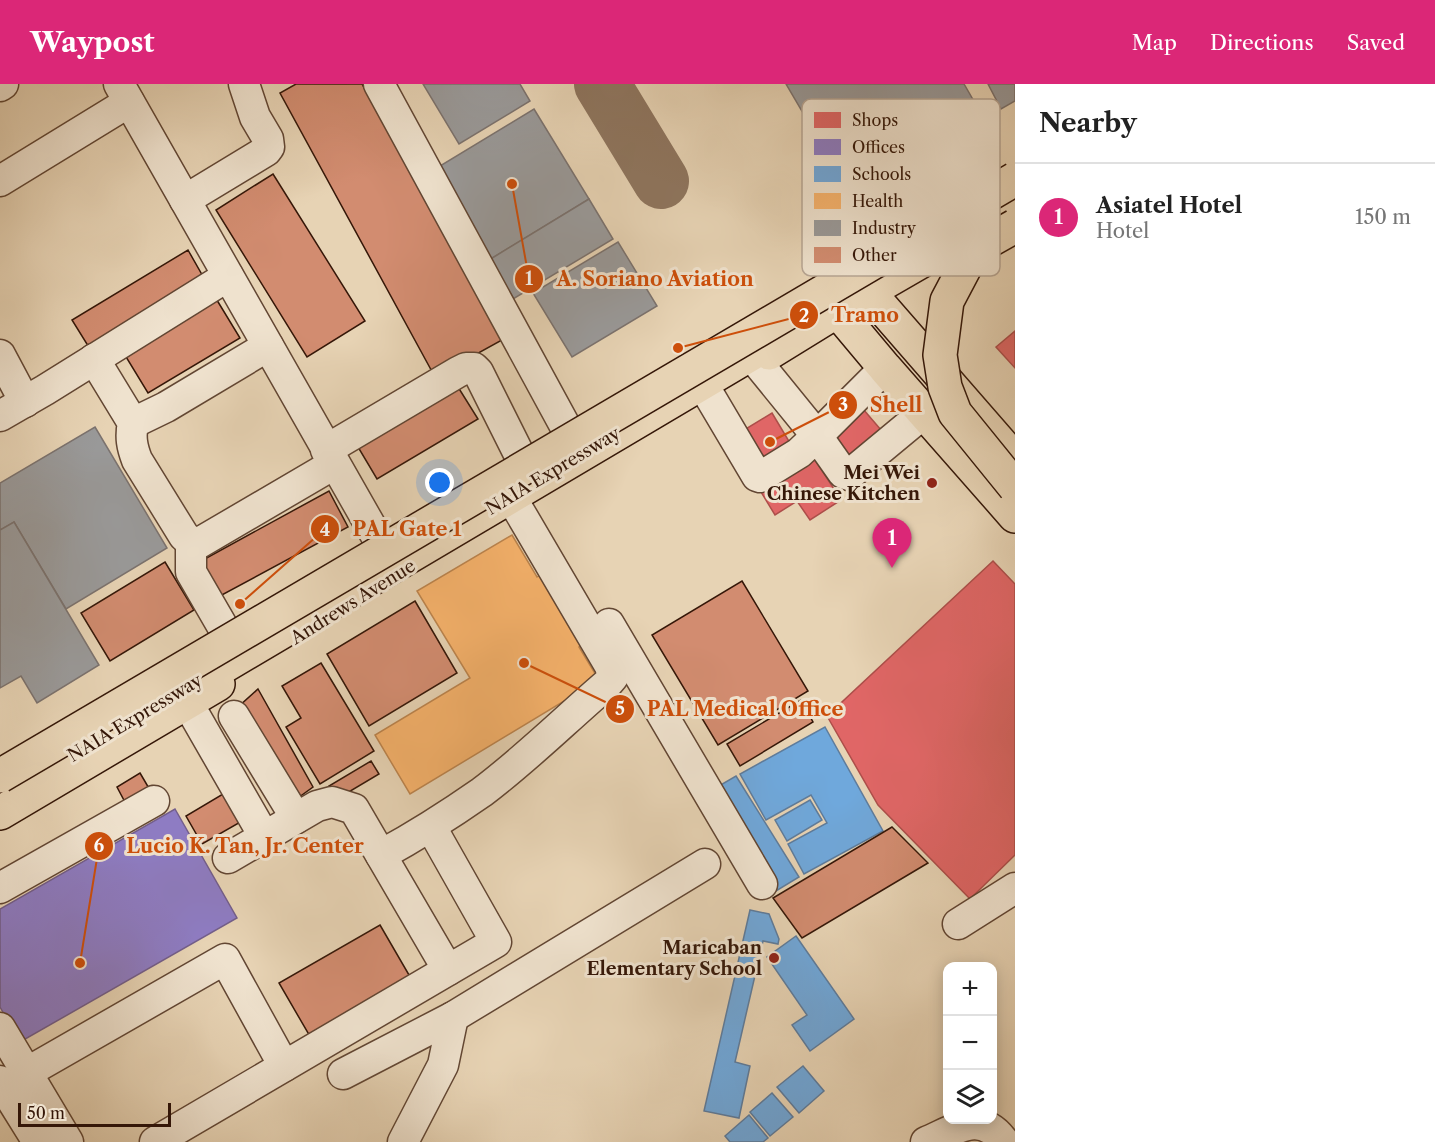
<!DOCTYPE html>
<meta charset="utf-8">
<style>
body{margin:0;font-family:"Libre Caslon Text",serif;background:#f2f2f2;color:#222}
.controls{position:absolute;right:18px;bottom:18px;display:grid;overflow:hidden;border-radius:12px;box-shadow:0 3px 15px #0003}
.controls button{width:54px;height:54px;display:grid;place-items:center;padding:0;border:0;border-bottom:2px solid #e0e0e0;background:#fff;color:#222;font:30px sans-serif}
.scale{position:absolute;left:18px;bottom:15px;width:153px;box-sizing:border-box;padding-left:6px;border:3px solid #351708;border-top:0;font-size:16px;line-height:21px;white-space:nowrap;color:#351708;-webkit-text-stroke:4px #efe2ce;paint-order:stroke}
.you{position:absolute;left:440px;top:399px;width:21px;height:21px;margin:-15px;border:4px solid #fff;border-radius:50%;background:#1a73e8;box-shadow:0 0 0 9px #1a73e833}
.badge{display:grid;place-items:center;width:39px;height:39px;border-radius:50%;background:#db2777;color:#fff;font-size:20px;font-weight:700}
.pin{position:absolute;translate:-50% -50px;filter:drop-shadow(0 2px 3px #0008)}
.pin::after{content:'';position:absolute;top:32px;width:21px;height:18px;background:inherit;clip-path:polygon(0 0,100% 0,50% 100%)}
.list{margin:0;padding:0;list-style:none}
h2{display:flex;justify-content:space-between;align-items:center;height:78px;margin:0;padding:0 24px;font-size:26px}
h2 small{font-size:20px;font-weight:400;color:#767676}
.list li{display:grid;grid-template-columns:39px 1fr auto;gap:18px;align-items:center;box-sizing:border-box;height:108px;padding:0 24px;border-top:2px solid #e0e0e0}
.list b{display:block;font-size:22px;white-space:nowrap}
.list p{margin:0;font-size:20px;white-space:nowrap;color:#767676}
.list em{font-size:20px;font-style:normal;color:#767676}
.icon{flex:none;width:33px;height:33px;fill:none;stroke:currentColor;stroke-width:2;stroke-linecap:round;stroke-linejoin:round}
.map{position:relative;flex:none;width:1015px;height:1058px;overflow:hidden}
header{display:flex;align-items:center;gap:36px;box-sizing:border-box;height:84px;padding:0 30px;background:#db2777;color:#fff}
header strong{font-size:28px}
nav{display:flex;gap:33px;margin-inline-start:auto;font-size:21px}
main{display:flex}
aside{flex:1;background:#fff}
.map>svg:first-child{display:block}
.shops{fill:#e06666;stroke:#ad4e4a;stroke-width:1.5}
.offices{fill:#8e7cc3;stroke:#735e8b;stroke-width:1.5}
.schools{fill:#6fa8dc;stroke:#5e7c9c;stroke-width:1.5}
.health{fill:#f6b26b;stroke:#bc844d;stroke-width:1.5}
.industry{fill:#999;stroke:#7b726e;stroke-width:1.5}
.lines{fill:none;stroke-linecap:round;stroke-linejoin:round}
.taxiway{stroke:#8e755e;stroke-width:56}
.building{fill:#d28c70;stroke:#351708;stroke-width:1.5}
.minor-casing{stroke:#624633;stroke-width:33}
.major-casing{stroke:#351708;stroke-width:36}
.highway-casing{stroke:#351708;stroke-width:36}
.minor{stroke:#efe2ce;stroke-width:30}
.major{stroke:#e7d3b4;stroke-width:33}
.highway{stroke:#e7d3b4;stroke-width:33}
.highway-bridge-casing{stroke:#351708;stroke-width:36;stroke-linecap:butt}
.highway-bridge{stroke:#e7d3b4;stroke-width:33}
.poi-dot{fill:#8f2418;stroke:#efe2ce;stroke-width:2}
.labels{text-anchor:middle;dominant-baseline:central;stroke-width:6;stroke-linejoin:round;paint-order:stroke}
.street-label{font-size:18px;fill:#351708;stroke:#efe2ce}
.poi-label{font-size:18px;font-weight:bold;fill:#351708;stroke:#efe2ce;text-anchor:end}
.key{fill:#efe2ce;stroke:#b7a593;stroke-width:1.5}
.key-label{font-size:16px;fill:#351708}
.leader{fill:none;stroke:#cd4f0b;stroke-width:2}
.callout-dot{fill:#cd4f0b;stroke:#efe2ce;stroke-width:2}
.mark-label{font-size:18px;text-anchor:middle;font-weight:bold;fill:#fff}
.callout-label{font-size:20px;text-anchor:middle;font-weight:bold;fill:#cd4f0b;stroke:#efe2ce;stroke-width:6;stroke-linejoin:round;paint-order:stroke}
</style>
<header>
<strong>Waypost</strong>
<nav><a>Map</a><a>Directions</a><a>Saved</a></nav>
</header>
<main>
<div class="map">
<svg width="1015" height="1058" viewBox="0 0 1015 1058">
<rect width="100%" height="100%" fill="#e7d3b4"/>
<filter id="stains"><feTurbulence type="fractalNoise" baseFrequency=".00333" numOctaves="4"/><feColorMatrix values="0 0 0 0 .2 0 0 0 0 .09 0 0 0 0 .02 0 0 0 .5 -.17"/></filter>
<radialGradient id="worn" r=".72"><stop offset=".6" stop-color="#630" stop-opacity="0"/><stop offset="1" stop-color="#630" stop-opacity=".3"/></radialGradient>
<g class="shops">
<polygon points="1015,247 1015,284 996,263"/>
<polygon points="863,325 881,346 846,376 828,356"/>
<polygon points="772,329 796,369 768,386 744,346"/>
<polygon points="814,374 841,416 810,436 797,417 775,431 761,408"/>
<polygon points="993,477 1015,500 1015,771 970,815 878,721 827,632"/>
</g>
<polygon class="offices" points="175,725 237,834 20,958 0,923 0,825"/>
<g class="schools">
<polygon points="825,643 883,747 804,790 788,760 827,739 811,711 766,736 740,690"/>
<polygon points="736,692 799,793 776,807 712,706"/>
<polygon points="810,716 822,736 787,757 775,736"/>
<polygon points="750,826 769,830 779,855 778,860 763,857 735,978 750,982 739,1034 704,1027"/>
<polygon points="796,852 854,935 810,967 792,941 807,931 767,873"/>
<polygon points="803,982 824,1007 799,1029 777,1003"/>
<polygon points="772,1009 793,1033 770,1052 750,1028"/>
<polygon points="749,1031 768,1054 763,1058 730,1058 725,1052"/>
</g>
<polygon class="health" points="512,451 537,493 546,487 588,558 579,563 599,596 410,710 375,651 470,594 417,507"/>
<g class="industry">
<polygon points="423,0 520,0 530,17 459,60"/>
<polygon points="786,0 964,0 979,26 847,104"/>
<polygon points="988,0 1015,0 1015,17 1001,25"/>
<polygon points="534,25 589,115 489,176 435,85"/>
<polygon points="589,115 613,155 513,215 489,176"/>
<polygon points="618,158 657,222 572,273 533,209"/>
<polygon points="95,343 167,464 66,525 14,438 0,446 0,399"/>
<polygon points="14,438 99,581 37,619 21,592 0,604 0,446"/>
</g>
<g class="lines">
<polyline class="taxiway" points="602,0 661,97"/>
</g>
<g class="building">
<polygon points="296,0 362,0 502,256 435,293 280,9"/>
<polygon points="273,90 365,237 307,273 216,126"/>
<polygon points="188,166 205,196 90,265 72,236"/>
<polygon points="212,208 240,254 148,309 120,263"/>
<polygon points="458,303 478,335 377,395 358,363"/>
<polygon points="329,407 348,443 220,512 201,477"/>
<polygon points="165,478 194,526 110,577 81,529"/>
<polygon points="742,497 808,607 718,661 652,551"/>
<polygon points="415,517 457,589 369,642 327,570"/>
<polygon points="321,579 374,667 320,700 286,643 301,634 282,602"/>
<polygon points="258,605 313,703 295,716 237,624"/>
<polygon points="801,616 813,638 740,682 727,660"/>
<polygon points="371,677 379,690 337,715 329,702"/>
<polygon points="140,689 150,706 126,720 117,703"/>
<polygon points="228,707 244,736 202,760 186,732"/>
<polygon points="892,743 928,779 802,854 773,814"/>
<polygon points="380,841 416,903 315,961 279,899"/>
</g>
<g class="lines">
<g class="minor-casing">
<g id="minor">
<polyline points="119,0 382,462"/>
<polyline points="379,0 570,351"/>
<polyline points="0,2 3,0"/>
<polyline points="0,97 129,18"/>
<polyline points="185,116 266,67 269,63 268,55 255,33 244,0"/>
<polyline points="0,271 25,318"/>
<path d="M94,275L133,339C130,353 132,363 137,376L184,452L191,458L199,459L334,380"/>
<polyline points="756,277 817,352 885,284"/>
<polyline points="706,306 757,392 760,393 799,369 817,352 843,389 849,391 925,328"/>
<polyline points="0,332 45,306 228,192"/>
<polyline points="133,339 166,323 268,262"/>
<polyline points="326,366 458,288 466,284 474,284 478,288 523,378"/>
<polyline points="191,458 191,488 228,552"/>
<polyline points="609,540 762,800"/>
<polyline points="187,618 264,752"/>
<polyline points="234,632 296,734"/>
<path d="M381,771C416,752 449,731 482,708C526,675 565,636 607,600L613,593L610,582L515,420"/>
<polyline points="228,774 317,722 332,718 354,725 448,886"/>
<polyline points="0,804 154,717"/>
<polyline points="958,840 1015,804"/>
<polyline points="0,944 68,1058"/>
<polyline points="26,989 225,875 284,982"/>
<polyline points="343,990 453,933 705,780"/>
<polyline points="0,997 38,1058"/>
<polyline points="155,1058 496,858 431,743"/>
<polyline points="403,1058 443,981 453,933"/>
<path d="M926,1058C955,1046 981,1025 1004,1058"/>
</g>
</g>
<g class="major-casing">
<g id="major">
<polyline points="854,191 1015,376"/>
<polyline points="823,210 885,284 1015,432"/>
<polyline points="769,269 868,208 1015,123"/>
<polyline points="0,729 218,600"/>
</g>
</g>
<g class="highway-casing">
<polyline id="highway" points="182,607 790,247"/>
</g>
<use href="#minor" class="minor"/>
<use href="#major" class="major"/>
<use href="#highway" class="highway"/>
<g class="highway-bridge-casing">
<g id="highway-bridge">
<polyline points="1015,142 985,159 966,181 947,217 940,271 945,303 955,329 1015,403"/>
<polyline points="0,692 1015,95"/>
</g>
</g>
<use href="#highway-bridge" class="highway-bridge"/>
</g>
<g class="poi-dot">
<circle cx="932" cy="399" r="6"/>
<circle cx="774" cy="874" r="6"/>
</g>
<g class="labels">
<g class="street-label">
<text transform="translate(553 387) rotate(-31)">NAIA Expressway</text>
<text transform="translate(353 518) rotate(-32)">Andrews Avenue</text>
<text transform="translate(135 634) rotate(-31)">NAIA Expressway</text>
</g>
<g class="poi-label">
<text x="920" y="389">Mei Wei<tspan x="920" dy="21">Chinese Kitchen</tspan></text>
<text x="762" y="864">Maricaban<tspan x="762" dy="21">Elementary School</tspan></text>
</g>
</g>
<rect x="802" y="15" width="198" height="177" rx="9" class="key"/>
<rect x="814" y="28" width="27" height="16" fill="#e06666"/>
<rect x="814" y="55" width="27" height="16" fill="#8e7cc3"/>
<rect x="814" y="82" width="27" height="16" fill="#6fa8dc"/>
<rect x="814" y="109" width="27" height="16" fill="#f6b26b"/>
<rect x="814" y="136" width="27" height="16" fill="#999"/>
<rect x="814" y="163" width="27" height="16" fill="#d28c70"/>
<g class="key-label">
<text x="852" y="42">Shops</text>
<text x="852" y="69">Offices</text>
<text x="852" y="96">Schools</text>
<text x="852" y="123">Health</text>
<text x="852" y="150">Industry</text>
<text x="852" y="177">Other</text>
</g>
<path class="leader" d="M512 100L529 195M678 264L804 231M770 358L843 321M240 520L325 445M524 579L620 625M80 879L99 762"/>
<g class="callout-dot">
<circle cx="512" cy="100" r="6"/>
<circle cx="678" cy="264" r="6"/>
<circle cx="770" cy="358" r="6"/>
<circle cx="240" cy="520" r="6"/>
<circle cx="524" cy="579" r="6"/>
<circle cx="80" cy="879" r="6"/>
<circle cx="529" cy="195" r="15"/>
<circle cx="804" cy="231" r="15"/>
<circle cx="843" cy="321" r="15"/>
<circle cx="325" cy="445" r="15"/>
<circle cx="620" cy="625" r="15"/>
<circle cx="99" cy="762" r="15"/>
</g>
<g class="mark-label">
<text x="529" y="201">1</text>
<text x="804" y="238">2</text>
<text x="843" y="327">3</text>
<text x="325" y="452">4</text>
<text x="620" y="631">5</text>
<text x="99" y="768">6</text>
</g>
<g class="callout-label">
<text x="655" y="202">A. Soriano Aviation</text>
<text x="865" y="238">Tramo</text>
<text x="896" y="328">Shell</text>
<text x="407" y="452">PAL Gate 1</text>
<text x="745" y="632">PAL Medical Office</text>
<text x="245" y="769">Lucio K. Tan, Jr. Center</text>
</g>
<rect width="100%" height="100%" filter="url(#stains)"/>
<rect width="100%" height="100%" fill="url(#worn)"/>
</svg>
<div class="controls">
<button>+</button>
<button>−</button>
<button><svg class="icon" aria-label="layers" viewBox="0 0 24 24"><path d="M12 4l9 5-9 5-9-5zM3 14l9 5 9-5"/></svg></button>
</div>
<div class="scale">50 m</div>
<div class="you"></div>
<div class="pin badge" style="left:892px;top:484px">1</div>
</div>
<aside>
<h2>Nearby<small></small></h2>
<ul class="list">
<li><span class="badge">1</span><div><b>Asiatel Hotel</b><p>Hotel</p></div><em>150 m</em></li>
</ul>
</aside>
</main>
